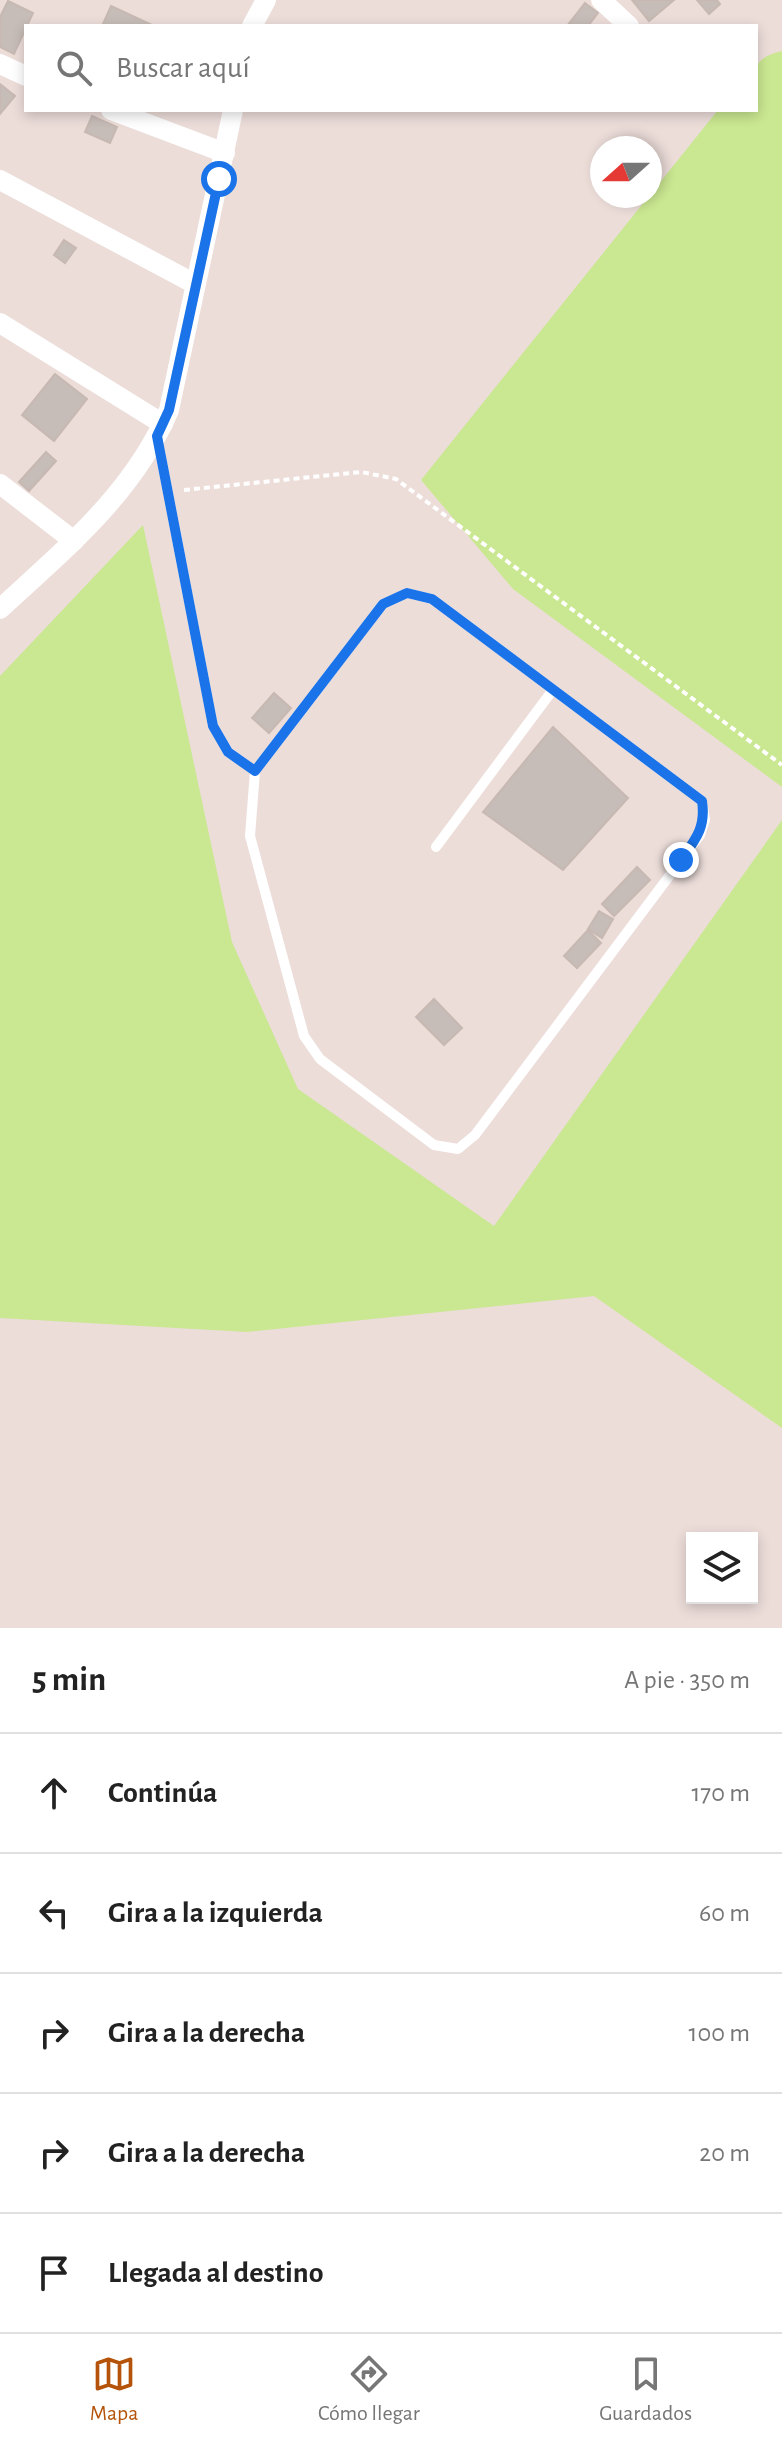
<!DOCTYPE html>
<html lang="es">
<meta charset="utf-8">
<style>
body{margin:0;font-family:"Alegreya Sans",sans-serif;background:#f6f6f6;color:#222}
.controls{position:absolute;right:24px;bottom:24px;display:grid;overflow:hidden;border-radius:0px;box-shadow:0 4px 12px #0003}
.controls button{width:72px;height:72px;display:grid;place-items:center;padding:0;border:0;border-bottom:2px solid #e0e0e0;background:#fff;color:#222;font:40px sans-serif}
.compass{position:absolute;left:590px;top:136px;width:72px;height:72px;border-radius:50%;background:#fff;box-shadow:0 4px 12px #0003;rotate:249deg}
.stop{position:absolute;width:24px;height:24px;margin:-18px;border:6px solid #1a73e8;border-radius:50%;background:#fff}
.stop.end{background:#1a73e8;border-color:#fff;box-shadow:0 2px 8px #0008}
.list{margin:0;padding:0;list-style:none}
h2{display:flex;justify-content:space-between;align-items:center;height:104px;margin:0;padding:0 32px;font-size:34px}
h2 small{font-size:26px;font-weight:400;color:#767676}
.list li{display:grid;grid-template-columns:52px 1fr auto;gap:24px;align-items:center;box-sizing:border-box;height:120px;padding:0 32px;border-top:2px solid #e0e0e0}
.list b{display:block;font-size:30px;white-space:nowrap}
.list em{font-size:26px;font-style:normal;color:#767676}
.icon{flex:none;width:44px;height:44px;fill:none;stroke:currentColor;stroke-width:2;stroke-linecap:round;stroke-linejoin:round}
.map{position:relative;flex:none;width:782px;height:1628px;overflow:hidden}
.search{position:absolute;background:#fff;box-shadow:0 4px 12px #0003;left:24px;right:24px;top:24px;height:88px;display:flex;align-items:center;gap:20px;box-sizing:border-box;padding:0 28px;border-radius:0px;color:#767676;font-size:30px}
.sheet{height:704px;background:#fff}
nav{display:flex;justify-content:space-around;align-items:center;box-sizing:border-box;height:112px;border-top:2px solid #e0e0e0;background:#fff;font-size:22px;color:#767676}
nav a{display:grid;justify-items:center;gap:4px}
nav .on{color:#b45309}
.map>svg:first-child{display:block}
.green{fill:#cae791}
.building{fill:#c6bcb8;stroke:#c7b9b2;stroke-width:2}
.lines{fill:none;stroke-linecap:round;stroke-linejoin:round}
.path{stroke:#fff;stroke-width:4;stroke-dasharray:6 4;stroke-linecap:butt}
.lane{stroke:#fff;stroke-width:10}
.street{stroke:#fff;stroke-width:20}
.route{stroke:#1a73e8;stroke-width:10}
</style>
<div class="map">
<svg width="782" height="1628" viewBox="0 0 782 1628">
<rect width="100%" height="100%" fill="#ecddd9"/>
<g class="green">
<path d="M782,51V787L513,589L421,480L718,110H756C756,76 745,60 782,51Z"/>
<polygon points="143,525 232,942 298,1089 494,1226 782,820 782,1428 594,1296 247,1332 0,1318 0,676"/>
</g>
<g class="building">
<polygon points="632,0 674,0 649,21"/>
<polygon points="697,0 717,0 720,4 709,14"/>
<polygon points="8,1 33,13 14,54 0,47 0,17"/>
<polygon points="585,3 598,13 588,26 567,26"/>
<polygon points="111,6 154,26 102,26"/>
<polygon points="0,84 15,96 0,114"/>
<polygon points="92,116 117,127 110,143 85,132"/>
<polygon points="64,240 76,248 65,263 54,255"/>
<polygon points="55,374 87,399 54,441 22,415"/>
<polygon points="46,452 56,461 29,491 19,482"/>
<polygon points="274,693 291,708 269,733 252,718"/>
<polygon points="553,727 628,798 563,870 483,812"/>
<polygon points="637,867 650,880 614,916 602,904"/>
<polygon points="599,911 613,919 602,938 588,929"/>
<polygon points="588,930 601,943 577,968 564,956"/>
<polygon points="434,999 462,1028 444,1045 416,1017"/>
</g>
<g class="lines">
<polyline class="path" points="184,490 361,472 396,479 782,765"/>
<g class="lane">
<polyline points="157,436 213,726 228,752 255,771"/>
<polygon points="407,593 432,599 702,801 705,820 700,835 475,1135 458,1149 434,1145 320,1059 304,1036 250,836 255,771 383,604"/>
<polyline points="436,847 552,691"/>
</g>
<g class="street">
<polyline points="601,0 629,26"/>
<polyline points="252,26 266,0"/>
<polyline points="0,64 26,76"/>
<polyline points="111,110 225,153"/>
<polyline points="0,180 195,284"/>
<polyline points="0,323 163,424"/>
<polyline points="0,484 74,541"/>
<path d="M0,609C66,548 133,494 169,410L233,110"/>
</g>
</g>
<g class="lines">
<path class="route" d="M219,179L169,410L157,436L213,726L228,752L255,771L383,604L407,593L432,599L702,801C706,827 696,839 681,860"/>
</g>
</svg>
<div class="controls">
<button><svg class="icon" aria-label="layers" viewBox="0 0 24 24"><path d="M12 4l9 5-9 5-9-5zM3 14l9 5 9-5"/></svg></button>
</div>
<svg class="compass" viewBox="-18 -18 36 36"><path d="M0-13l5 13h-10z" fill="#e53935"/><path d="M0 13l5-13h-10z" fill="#767676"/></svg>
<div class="stop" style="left:219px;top:179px"></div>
<div class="stop end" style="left:681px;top:860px"></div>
<div class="search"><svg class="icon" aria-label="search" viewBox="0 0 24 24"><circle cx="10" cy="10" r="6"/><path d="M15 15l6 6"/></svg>Buscar aquí</div>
</div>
<section class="sheet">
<h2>5 min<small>A pie · 350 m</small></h2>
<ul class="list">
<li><svg class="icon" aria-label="ahead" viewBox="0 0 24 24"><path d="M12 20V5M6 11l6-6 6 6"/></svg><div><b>Continúa</b></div><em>170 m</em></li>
<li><svg class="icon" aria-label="left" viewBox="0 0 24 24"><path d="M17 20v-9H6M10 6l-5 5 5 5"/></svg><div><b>Gira a la izquierda</b></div><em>60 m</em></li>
<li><svg class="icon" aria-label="right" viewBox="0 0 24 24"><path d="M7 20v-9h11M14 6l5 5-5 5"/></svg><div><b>Gira a la derecha</b></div><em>100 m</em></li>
<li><svg class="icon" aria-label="right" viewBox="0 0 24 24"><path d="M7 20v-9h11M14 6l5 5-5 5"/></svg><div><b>Gira a la derecha</b></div><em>20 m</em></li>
<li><svg class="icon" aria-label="arrive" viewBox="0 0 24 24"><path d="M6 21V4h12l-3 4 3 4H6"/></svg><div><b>Llegada al destino</b></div></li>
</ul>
</section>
<nav>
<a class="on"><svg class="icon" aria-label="map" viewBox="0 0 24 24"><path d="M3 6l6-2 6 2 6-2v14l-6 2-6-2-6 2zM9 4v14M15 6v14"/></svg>Mapa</a>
<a><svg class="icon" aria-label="directions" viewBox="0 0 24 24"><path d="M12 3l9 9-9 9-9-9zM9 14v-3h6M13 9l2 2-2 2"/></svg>Cómo llegar</a>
<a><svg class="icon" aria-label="saved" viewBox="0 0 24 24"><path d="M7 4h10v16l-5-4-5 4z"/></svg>Guardados</a>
</nav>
